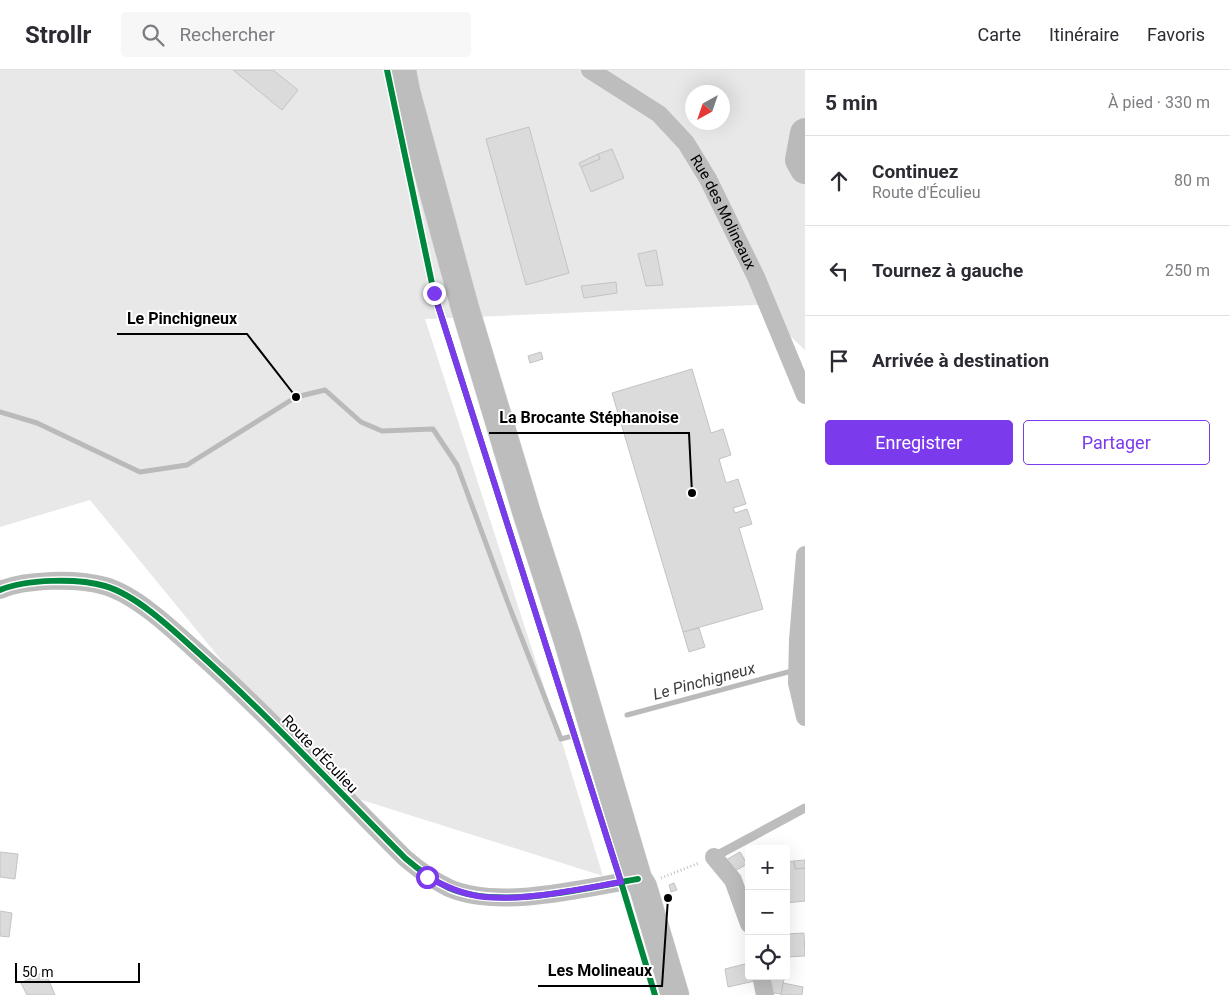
<!DOCTYPE html>
<html lang="fr">
<meta charset="utf-8">
<style>
body{margin:0;font-family:Roboto,sans-serif;background:#f7f7f7;color:#2b2b33}
.controls{position:absolute;right:15px;bottom:15px;display:grid;overflow:hidden;border-radius:5px;box-shadow:0 5px 20px #0002}
.controls button{width:45px;height:45px;display:grid;place-items:center;padding:0;border:0;border-bottom:1px solid #e1e1e2;background:#fff;color:#2b2b33;font:25px sans-serif}
.compass{position:absolute;left:685px;top:15px;width:45px;height:45px;border-radius:50%;background:#fff;box-shadow:0 5px 20px #0002;rotate:220deg}
.scale{position:absolute;left:15px;bottom:12px;width:125px;box-sizing:border-box;padding-left:5px;border:2px solid #000;border-top:0;font-size:14px;line-height:18px;white-space:nowrap;color:#000;-webkit-text-stroke:4px #fff;paint-order:stroke}
.stop{position:absolute;width:15px;height:15px;margin:-11px;border:4px solid #7c3aed;border-radius:50%;background:#fff}
.stop.end{background:#7c3aed;border-color:#fff;box-shadow:0 1px 5px #0008}
.list{margin:0;padding:0;list-style:none}
h2{display:flex;justify-content:space-between;align-items:center;height:65px;margin:0;padding:0 20px;font-size:21px}
h2 small{font-size:16px;font-weight:400;color:#7c7c81}
.list li{display:grid;grid-template-columns:32px 1fr auto;gap:15px;align-items:center;box-sizing:border-box;height:90px;padding:0 20px;border-top:1px solid #e1e1e2}
.list b{display:block;font-size:19px;white-space:nowrap}
.list p{margin:0;font-size:16px;white-space:nowrap;color:#7c7c81}
.list em{font-size:16px;font-style:normal;color:#7c7c81}
.actions{display:flex;gap:10px;padding:15px 20px}
.actions a{flex:1;padding:11px 0;border:1px solid #7c3aed;border-radius:5px;text-align:center;font-size:18px;color:#7c3aed}
.actions .main{background:#7c3aed;color:#fff}
.icon{flex:none;width:28px;height:28px;fill:none;stroke:currentColor;stroke-width:2;stroke-linecap:round;stroke-linejoin:round}
.map{position:relative;flex:none;width:805px;height:925px;overflow:hidden}
header{display:flex;align-items:center;gap:30px;box-sizing:border-box;height:70px;padding:0 25px;background:#fff;border-bottom:1px solid #e1e1e2}
header strong{font-size:24px}
nav{display:flex;gap:28px;margin-inline-start:auto;font-size:18px}
.search{width:350px;height:45px;background:#f7f7f7;display:flex;align-items:center;gap:12px;box-sizing:border-box;padding:0 18px;border-radius:5px;color:#7c7c81;font-size:19px}
main{display:flex}
aside{flex:1;background:#fff}
.map>svg:first-child{display:block}
.green{fill:#e8e8e8;fill-rule:evenodd}
.lines{fill:none;stroke-linecap:round;stroke-linejoin:round}
.stream{stroke:#bababa;stroke-width:5}
.river{stroke:#bababa;stroke-width:30}
.building{fill:#dbdbdb;stroke:#c3c3c3}
.primary-casing{stroke:#dbdbdb;stroke-width:29}
.path{stroke:#c2c2c2;stroke-width:3;stroke-dasharray:1 2.5;stroke-linecap:butt}
.lane{stroke:#bdbdbd;stroke-width:9}
.street{stroke:#bdbdbd;stroke-width:18}
.primary{stroke:#bdbdbd;stroke-width:28}
.cycleway-casing{stroke:#fff;stroke-width:9}
.cycleway{stroke:#00873e;stroke-width:6}
.route{stroke:#7c3aed;stroke-width:6}
.labels{text-anchor:middle;dominant-baseline:central;stroke-width:4;stroke-linejoin:round;paint-order:stroke}
.street-label{font-size:15px;fill:#000;stroke:#fff}
.water-label{font-size:16px;font-style:italic;fill:#3d3d3d;stroke:#fff}
.leader{fill:none;stroke:#000;stroke-width:2}
.callout-dot{fill:#000;stroke:#fff;stroke-width:2}
.callout-label{font-size:16px;text-anchor:middle;font-weight:bold;fill:#000;stroke:#fff;stroke-width:4;stroke-linejoin:round;paint-order:stroke}
</style>
<header>
<strong>Strollr</strong>
<div class="search"><svg class="icon" aria-label="search" viewBox="0 0 24 24"><circle cx="10" cy="10" r="6"/><path d="M15 15l6 6"/></svg>Rechercher</div>
<nav><a>Carte</a><a>Itinéraire</a><a>Favoris</a></nav>
</header>
<main>
<div class="map">
<svg width="805" height="925" viewBox="0 0 805 925">
<rect width="100%" height="100%" fill="#fff"/>
<path class="green" d="M0,0H805V280L757,235L425,249L561,669L603,806L327,719L90,430L0,457ZM692,22H722V52H692Z"/>
<g class="lines">
<g class="stream">
<polyline points="0,342 37,353 140,402 187,395 296,327 325,320 361,352 382,361 433,359 457,395 508,533 561,669 572,666"/>
<polyline points="627,645 788,602"/>
</g>
<polyline class="river" points="805,63 800,90 805,99"/>
</g>
<g class="building">
<polygon points="233,0 273,0 298,20 282,40"/>
<polygon points="529,57 569,203 526,215 486,69"/>
<polygon points="612,79 624,108 591,122 581,97 600,89 598,84"/>
<polygon points="598,84 600,89 581,97 579,93"/>
<polygon points="656,180 663,215 646,216 638,184"/>
<polygon points="616,212 617,223 584,228 581,216"/>
<polygon points="541,282 543,289 530,293 528,286"/>
<polygon points="692,299 711,363 723,359 731,385 719,389 726,413 738,409 746,434 733,438 735,443 747,439 752,454 739,458 763,539 683,562 612,323"/>
<polygon points="699,558 705,577 689,582 683,562"/>
<polygon points="0,782 18,784 15,809 0,807"/>
<polygon points="740,782 747,794 733,802 726,790"/>
<polygon points="805,790 805,798 795,799 794,791"/>
<polygon points="794,791 795,799 805,798 805,831 786,833 786,792"/>
<polygon points="674,813 677,820 671,822 669,815"/>
<polygon points="0,841 12,843 9,867 0,866"/>
<polygon points="804,863 805,886 786,887 786,864"/>
<polygon points="749,893 749,906 758,906 759,910 728,917 725,899"/>
<polygon points="45,901 55,925 27,925 21,913"/>
<polygon points="770,908 784,909 781,924 768,922"/>
<polygon points="783,913 803,917 802,925 781,925"/>
</g>
<g class="lines">
<g class="primary-casing">
<polyline id="primary" points="402,0 406,21 465,238 527,444 567,568 638,809 643,817 675,925"/>
</g>
<polyline class="path" points="661,808 699,793"/>
<polyline class="lane" points="714,787 805,738"/>
<g class="street">
<path id="s1" d="M590,0L659,44L686,73L708,109L756,207L805,325"/>
<polyline points="805,485 798,570 797,613 805,647"/>
<path d="M0,520C26,509 78,508 105,516C136,525 171,558 194,579C268,645 335,718 405,788C419,800 432,810 449,818C500,840 584,818 638,809"/>
<polyline points="714,787 733,810 749,854"/>
<polyline points="761,906 765,925"/>
</g>
<use href="#primary" class="primary"/>
<g class="cycleway-casing">
<g id="cycleway">
<polyline points="387,0 434,223 621,812 655,925"/>
<path d="M0,520C26,509 78,508 105,516C136,525 171,558 194,579C268,645 335,718 405,788C419,800 432,810 449,818C500,840 584,818 638,809"/>
</g>
</g>
<use href="#cycleway" class="cycleway"/>
</g>
<g class="lines">
<path class="route" d="M427,807C445,816 464,825 484,827C525,831 581,819 621,812L434,223"/>
</g>
<g class="labels">
<g class="street-label">
<text stroke="none"><textPath href="#s1" startOffset="200">Rue des Molineaux</textPath></text>
<text transform="translate(320 684) rotate(46)">Route d'Éculieu</text>
</g>
<g class="water-label">
<text transform="translate(704 611) rotate(-15)">Le Pinchigneux</text>
</g>
</g>
<path class="leader" d="M296 327L247 264H117M692 423L689 363H489M668 828L662 916H538"/>
<g class="callout-dot">
<circle cx="296" cy="327" r="5"/>
<circle cx="692" cy="423" r="5"/>
<circle cx="668" cy="828" r="5"/>
</g>
<g class="callout-label">
<text x="182" y="254">Le Pinchigneux</text>
<text x="589" y="353">La Brocante Stéphanoise</text>
<text x="600" y="906">Les Molineaux</text>
</g>
</svg>
<div class="controls">
<button>+</button>
<button>−</button>
<button><svg class="icon" aria-label="locate" viewBox="0 0 24 24"><circle cx="12" cy="12" r="6"/><path d="M12 2v4M12 18v4M2 12h4M18 12h4"/></svg></button>
</div>
<svg class="compass" viewBox="-18 -18 36 36"><path d="M0-13l5 13h-10z" fill="#e53935"/><path d="M0 13l5-13h-10z" fill="#7c7c81"/></svg>
<div class="scale">50 m</div>
<div class="stop" style="left:427px;top:807px"></div>
<div class="stop end" style="left:434px;top:223px"></div>
</div>
<aside>
<h2>5 min<small>À pied · 330 m</small></h2>
<ul class="list">
<li><svg class="icon" aria-label="ahead" viewBox="0 0 24 24"><path d="M12 20V5M6 11l6-6 6 6"/></svg><div><b>Continuez</b><p>Route d'Éculieu</p></div><em>80 m</em></li>
<li><svg class="icon" aria-label="left" viewBox="0 0 24 24"><path d="M17 20v-9H6M10 6l-5 5 5 5"/></svg><div><b>Tournez à gauche</b></div><em>250 m</em></li>
<li><svg class="icon" aria-label="arrive" viewBox="0 0 24 24"><path d="M6 21V4h12l-3 4 3 4H6"/></svg><div><b>Arrivée à destination</b></div></li>
</ul>
<div class="actions"><a class="main">Enregistrer</a><a>Partager</a></div>
</aside>
</main>
